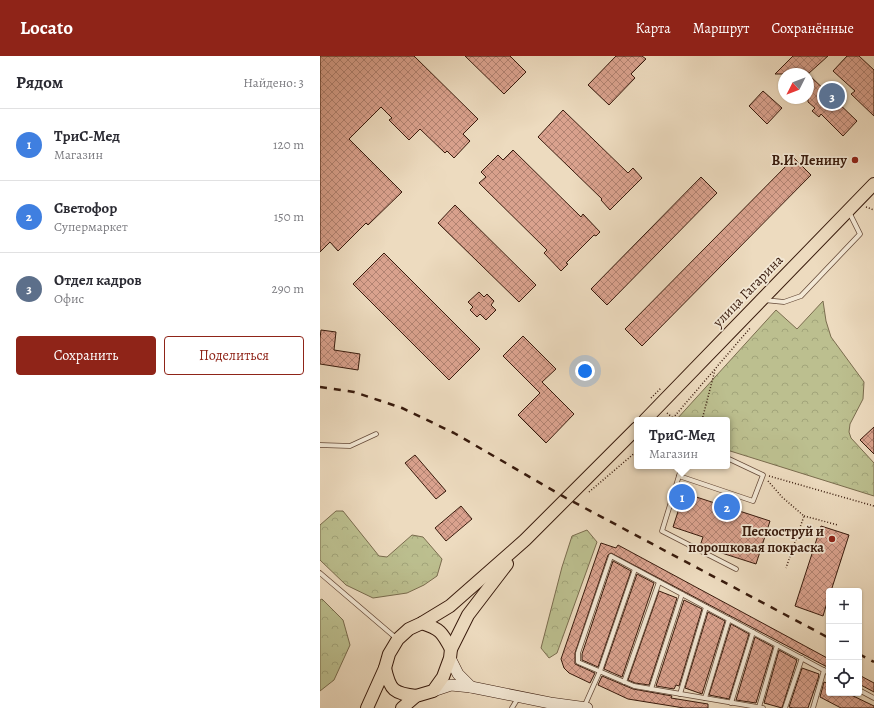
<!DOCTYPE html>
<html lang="ru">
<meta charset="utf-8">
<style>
body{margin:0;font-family:Alegreya,serif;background:#f7f7f7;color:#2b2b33}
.controls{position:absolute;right:12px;bottom:12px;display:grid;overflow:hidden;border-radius:4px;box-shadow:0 1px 3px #0004}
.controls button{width:36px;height:36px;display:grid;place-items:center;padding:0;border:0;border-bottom:1px solid #e1e1e2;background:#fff;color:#2b2b33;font:20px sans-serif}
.compass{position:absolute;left:458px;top:12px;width:36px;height:36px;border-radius:50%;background:#fff;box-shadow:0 1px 3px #0004;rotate:228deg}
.you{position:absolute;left:265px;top:315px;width:14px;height:14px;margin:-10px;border:3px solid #fff;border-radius:50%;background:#1a73e8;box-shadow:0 0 0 6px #1a73e833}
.badge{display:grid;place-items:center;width:26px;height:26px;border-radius:50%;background:#8f2418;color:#fff;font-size:13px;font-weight:700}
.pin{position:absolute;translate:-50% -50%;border:2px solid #fff;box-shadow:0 1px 4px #0006}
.popup{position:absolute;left:314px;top:361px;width:96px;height:52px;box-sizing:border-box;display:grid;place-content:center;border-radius:4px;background:#fff;filter:drop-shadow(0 1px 3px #0005);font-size:13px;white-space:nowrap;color:#7c7c81}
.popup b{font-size:15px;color:#2b2b33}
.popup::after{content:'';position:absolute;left:50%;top:100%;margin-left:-8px;border:8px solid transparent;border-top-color:#fff}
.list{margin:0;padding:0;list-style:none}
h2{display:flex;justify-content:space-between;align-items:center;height:52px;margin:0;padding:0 16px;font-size:17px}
h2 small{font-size:13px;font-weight:400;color:#7c7c81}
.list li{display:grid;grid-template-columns:26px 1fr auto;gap:12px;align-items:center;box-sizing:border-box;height:72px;padding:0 16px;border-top:1px solid #e1e1e2}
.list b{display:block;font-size:15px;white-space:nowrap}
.list p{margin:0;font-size:13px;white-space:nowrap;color:#7c7c81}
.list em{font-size:13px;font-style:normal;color:#7c7c81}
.actions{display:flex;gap:8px;padding:12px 16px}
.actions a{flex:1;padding:9px 0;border:1px solid #8f2418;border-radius:4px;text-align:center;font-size:14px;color:#8f2418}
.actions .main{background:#8f2418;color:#fff}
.icon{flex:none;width:22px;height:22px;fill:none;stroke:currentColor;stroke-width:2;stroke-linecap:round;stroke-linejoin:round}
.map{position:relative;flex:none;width:554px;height:652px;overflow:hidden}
header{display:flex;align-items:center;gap:24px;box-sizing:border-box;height:56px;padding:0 20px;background:#8f2418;color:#fff}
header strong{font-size:19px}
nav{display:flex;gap:22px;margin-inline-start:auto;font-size:14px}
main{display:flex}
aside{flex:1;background:#fff}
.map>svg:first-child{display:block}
.forest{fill:url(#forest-crowns);stroke:#7a6c4e}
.building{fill:url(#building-cross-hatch);stroke:#381a0c}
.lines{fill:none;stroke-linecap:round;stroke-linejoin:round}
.lane-casing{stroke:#654a39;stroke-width:5.5}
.secondary-casing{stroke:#381a0c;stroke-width:12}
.primary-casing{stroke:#381a0c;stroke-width:14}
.path{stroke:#381a0c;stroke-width:1.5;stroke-dasharray:1 2;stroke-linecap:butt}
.lane{stroke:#f3e8d5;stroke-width:4}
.secondary{stroke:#f3e8d5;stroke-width:11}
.primary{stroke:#eddbbf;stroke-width:12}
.rail{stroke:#381a0c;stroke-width:2.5;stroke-dasharray:7 7;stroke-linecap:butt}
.poi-dot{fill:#8f2418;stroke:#f3e8d5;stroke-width:1.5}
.labels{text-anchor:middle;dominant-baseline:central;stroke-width:3.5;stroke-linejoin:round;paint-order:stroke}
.poi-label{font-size:14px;font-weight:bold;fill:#381a0c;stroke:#f3e8d5;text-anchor:end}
.street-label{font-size:14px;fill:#381a0c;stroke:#f3e8d5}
</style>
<header>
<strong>Locato</strong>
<nav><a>Карта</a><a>Маршрут</a><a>Сохранённые</a></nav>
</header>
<main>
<aside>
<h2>Рядом<small>Найдено: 3</small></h2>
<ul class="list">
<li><span class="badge" style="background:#3f7fe0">1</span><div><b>ТриС-Мед</b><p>Магазин</p></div><em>120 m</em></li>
<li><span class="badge" style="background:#3f7fe0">2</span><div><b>Светофор</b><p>Супермаркет</p></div><em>150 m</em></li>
<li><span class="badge" style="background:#5c6f8a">3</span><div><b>Отдел кадров</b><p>Офис</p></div><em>290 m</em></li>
</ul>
<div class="actions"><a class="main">Сохранить</a><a>Поделиться</a></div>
</aside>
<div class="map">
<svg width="554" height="652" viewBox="0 0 554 652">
<defs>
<pattern id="forest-crowns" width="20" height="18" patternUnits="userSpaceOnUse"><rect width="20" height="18" fill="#bcbf8f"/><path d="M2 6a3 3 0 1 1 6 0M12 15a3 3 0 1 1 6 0" fill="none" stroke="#a2a47a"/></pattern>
<pattern id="building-cross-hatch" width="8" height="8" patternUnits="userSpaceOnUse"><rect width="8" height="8" fill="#daa28e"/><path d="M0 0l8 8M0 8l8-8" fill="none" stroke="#b28372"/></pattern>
</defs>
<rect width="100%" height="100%" fill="#eddbbf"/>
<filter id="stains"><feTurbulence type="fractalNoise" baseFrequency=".005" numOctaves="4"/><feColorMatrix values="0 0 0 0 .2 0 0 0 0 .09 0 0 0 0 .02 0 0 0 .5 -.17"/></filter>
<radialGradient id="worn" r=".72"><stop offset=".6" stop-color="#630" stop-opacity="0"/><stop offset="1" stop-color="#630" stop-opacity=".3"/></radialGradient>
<g class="forest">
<polygon points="503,245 506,265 511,281 544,326 543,343 530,368 529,376 531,382 554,407 554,440 407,394 407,364 356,364 456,254 477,273"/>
<polygon points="16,455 23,455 59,500 67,501 92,479 103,481 122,503 117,520 104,529 87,537 53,542 26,529 0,504 0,469"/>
<polygon points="267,474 277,486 237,597 229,602 221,592 242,511 252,480"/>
<polygon points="2,543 23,564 30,589 14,624 0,635 0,544"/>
</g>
<g class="building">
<polygon points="0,0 94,0 158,63 143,78 150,85 134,102 127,95 125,97 100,73 89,84 69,64 72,62 61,51 29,83 82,136 48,169 46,167 18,195 10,186 0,196"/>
<polygon points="145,0 190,0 206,16 184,38"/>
<polygon points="296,0 322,0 326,3 311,18 315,22 289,49 268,29"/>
<polygon points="473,0 508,0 488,18 537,65 523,80 501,58 499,61 492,55 495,52 488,46 488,18 455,18"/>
<polygon points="527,0 539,0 554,14 554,60 531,38 535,35 513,15"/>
<polygon points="443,35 462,52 447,68 429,50"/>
<polygon points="243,54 308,117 313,112 322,122 290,154 281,144 282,143 218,81"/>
<polygon points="193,94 261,161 263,158 280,176 276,180 274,179 246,207 248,208 241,215 224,197 227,194 159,127 166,121 161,116 178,99 183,104"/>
<polygon points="474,102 491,119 322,290 305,273"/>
<polygon points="381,121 397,137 287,249 271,233"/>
<polygon points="135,149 216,229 199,246 118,167"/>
<polygon points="64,197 160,293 129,324 33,228"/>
<polygon points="159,236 164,241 167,238 174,245 171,249 176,254 166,264 160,258 157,261 150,254 153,251 148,246"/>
<polygon points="1,274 16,276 14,294 40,298 38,314 0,308 0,282"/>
<polygon points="203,280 236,313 222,326 254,358 226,387 198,359 220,337 183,300"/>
<polygon points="554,371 554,398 540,384"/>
<polygon points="95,399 126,435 116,443 85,407"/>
<polygon points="364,437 450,465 436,508 380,490 383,481 353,471"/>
<polygon points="141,450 152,463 126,485 115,472"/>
<polygon points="501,470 529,479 511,535 509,535 509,540 503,560 475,550"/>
<polygon points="281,487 296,492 298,489 509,603 509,612 291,497 288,499 255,597 255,608 275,617 270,627 249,617 244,612 241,603"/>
<polygon points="293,505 311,515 278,611 262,604 262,598"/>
<polygon points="317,518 334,527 302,621 284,613"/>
<polygon points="339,535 357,542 329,629 315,627 308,624"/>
<polygon points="364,544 382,553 359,630 356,629 354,633 336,630"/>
<polygon points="388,556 405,565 382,638 365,632"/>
<polygon points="411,568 429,578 409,643 389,639"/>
<polygon points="435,581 453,591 436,647 416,644"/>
<polygon points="459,594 477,604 462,652 444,647"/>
<polygon points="482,612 499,618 498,623 488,652 473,652 469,651"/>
<polygon points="539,619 554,627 554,636 539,628"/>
<polygon points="282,620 313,633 352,640 351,642 388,648 388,652 364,652 308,643 278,629"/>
<polygon points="504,626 509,628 509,637 527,637 554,650 554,652 521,652 500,641"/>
</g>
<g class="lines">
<g class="lane-casing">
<g id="lane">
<polyline points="444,244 464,246 481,240 540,178 529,156"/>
<polyline points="0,389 30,390 56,378"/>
<polyline points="362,410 342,475 416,513"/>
<polyline points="359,420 433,445 443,419 407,402"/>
<polyline points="0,517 76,582"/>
<polyline points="304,626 339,526"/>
<polyline points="331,633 362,538"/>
<polyline points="539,634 554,642"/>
<polyline points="360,638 386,551"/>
<polyline points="385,642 409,563"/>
<polyline points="411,647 433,576"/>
<polyline points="264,651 280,615 315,513"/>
<polyline points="439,651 457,589"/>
<polyline points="192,652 198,642"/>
<polyline points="443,652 314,630 258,606 258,597 291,500 509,617"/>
<polyline points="465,652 482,602"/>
<polyline points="493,652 504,614"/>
</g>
</g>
<g class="secondary-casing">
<g id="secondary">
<polyline points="130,602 138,618 151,631"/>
<polyline points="113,635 131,629 151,631 230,647 267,652"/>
</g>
</g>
<g class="primary-casing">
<g id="primary">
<polyline points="325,364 554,128"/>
<path d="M102,567C120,573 122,576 131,593"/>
<path d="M65,612C70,635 74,637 96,640"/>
<polyline points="47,652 65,612 69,598 78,583 89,573 102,567 130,550 205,484 317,372"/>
<polyline points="82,652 96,640 113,635 123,621 130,602 131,593 148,559 187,508"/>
</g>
</g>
<g class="path">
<polyline points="546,151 554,154"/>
<polyline points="331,342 341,332"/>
<polyline points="347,357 353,362 351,364"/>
<polyline points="353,362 431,271"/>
<polyline points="382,364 395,314"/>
<polyline points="449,420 554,450"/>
<polyline points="448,425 462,441 484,460 466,512"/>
<polyline points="269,436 317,395"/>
<polyline points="484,460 518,469"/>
</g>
<use href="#lane" class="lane"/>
<use href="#secondary" class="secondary"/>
<use href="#primary" class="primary"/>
<g class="rail">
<polyline points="0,331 34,336 82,352 134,377 246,442 509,582"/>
<polyline points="539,598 554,606"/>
</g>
</g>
<g class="poi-dot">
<circle cx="535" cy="104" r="4"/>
<circle cx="512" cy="483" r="4"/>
</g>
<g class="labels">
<g class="poi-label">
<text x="527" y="104">В.И. Ленину</text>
<text x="504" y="475">Пескоструй и<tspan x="504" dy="16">порошковая покраска</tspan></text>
</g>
<g class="street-label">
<text transform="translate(428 235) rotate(-46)">улица Гагарина</text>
</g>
</g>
<rect width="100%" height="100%" filter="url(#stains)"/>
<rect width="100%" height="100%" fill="url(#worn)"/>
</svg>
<div class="controls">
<button>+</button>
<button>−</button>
<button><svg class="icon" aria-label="locate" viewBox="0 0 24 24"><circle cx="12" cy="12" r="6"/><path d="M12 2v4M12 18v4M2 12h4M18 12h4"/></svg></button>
</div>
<svg class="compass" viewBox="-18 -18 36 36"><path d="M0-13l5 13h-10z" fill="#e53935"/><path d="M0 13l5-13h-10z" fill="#7c7c81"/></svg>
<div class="you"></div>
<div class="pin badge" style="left:362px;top:441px;background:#3f7fe0">1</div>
<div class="popup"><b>ТриС-Мед</b>Магазин</div>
<div class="pin badge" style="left:407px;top:451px;background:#3f7fe0">2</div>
<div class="pin badge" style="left:512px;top:40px;background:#5c6f8a">3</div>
</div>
</main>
